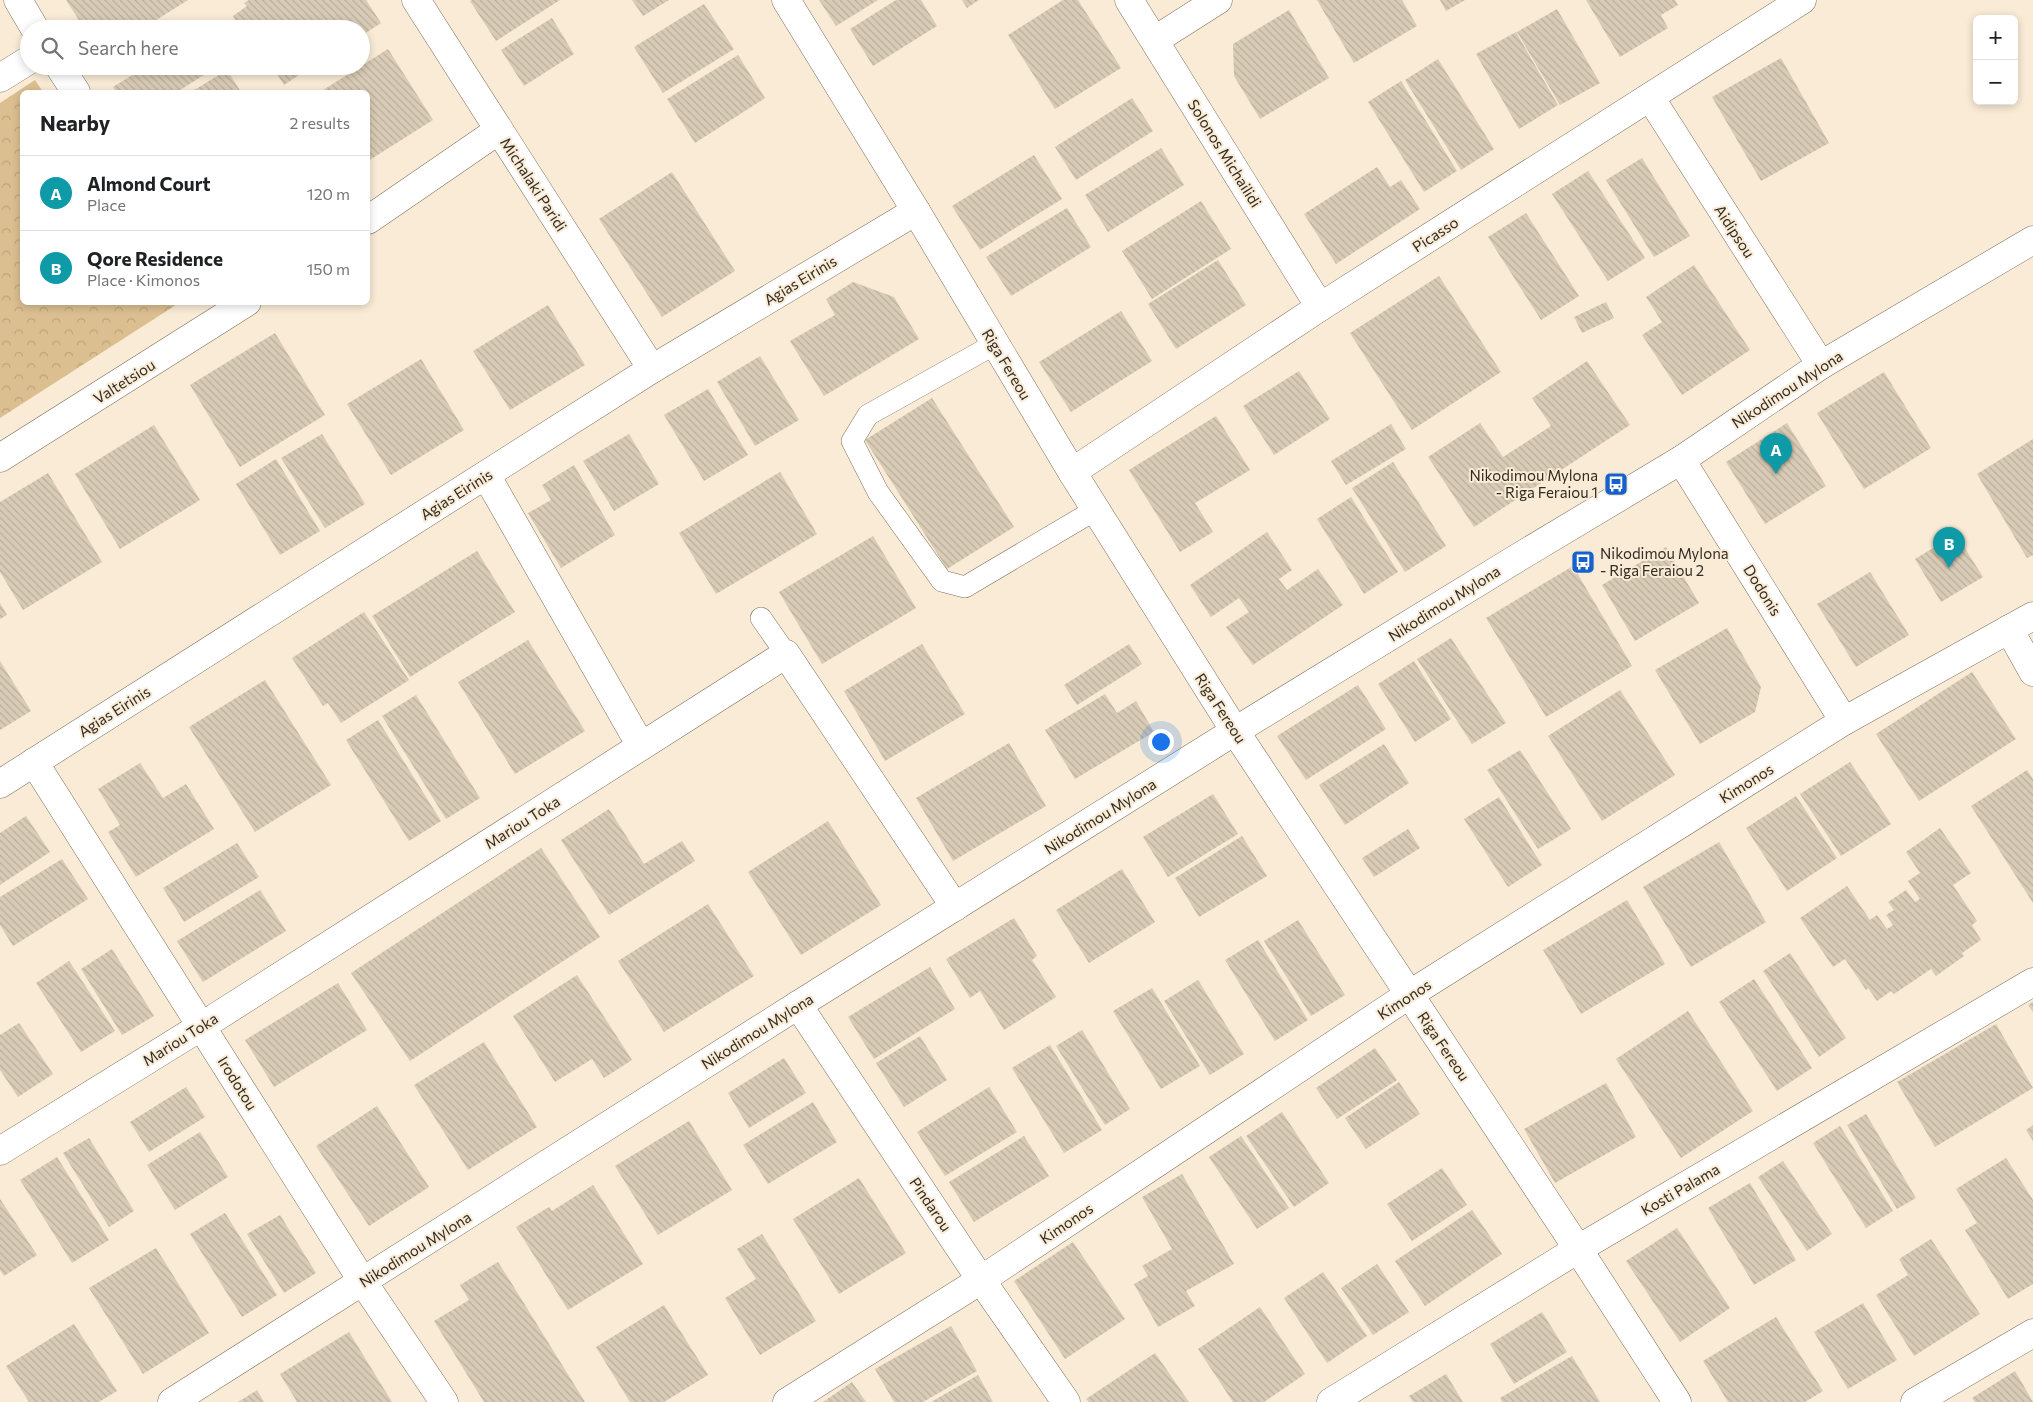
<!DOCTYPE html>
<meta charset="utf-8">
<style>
body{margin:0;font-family:Commissioner,sans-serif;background:#f2f2f2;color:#202124}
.controls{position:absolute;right:15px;top:15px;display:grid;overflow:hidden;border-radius:8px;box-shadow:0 2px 8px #0003}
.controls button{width:45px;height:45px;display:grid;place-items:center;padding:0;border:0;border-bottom:1px solid #e0e0e0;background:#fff;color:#202124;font:25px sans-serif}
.you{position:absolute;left:1160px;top:741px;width:18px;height:18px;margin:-12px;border:4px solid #fff;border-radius:50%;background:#1a73e8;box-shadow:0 0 0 8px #1a73e833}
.badge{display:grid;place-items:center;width:32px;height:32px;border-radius:50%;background:#1861cc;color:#fff;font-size:16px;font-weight:700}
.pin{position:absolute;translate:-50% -41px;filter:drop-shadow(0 1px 2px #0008)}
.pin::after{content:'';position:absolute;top:26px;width:18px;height:15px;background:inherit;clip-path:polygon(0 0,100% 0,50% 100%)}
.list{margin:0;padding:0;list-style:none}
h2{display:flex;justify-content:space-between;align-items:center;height:65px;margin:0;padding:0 20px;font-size:21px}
h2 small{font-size:16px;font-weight:400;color:#757577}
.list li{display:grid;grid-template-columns:32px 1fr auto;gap:15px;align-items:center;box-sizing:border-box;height:75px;padding:0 20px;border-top:1px solid #e0e0e0}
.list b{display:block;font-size:19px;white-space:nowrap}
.list p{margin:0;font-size:16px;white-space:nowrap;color:#757577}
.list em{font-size:16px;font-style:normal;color:#757577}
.icon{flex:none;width:28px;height:28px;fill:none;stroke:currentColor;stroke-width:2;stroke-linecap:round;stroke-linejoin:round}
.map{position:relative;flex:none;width:2033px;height:1402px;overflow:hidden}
.search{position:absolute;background:#fff;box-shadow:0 2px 8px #0003;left:20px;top:20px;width:350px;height:55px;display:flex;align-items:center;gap:12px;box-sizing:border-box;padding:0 18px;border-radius:28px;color:#757577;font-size:19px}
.panel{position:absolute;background:#fff;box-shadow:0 2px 8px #0003;left:20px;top:90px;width:350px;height:215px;border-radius:8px}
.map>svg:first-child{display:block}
.park{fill:url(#park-crowns)}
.building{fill:url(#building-back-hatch)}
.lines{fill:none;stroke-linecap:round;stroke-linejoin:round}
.lane-casing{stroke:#7f725f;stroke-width:22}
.street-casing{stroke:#7f725f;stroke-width:29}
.secondary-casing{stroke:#7f725f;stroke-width:29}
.lane{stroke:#fff;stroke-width:21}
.street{stroke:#fff;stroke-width:28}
.secondary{stroke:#fff;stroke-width:28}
.labels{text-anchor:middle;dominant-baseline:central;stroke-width:4;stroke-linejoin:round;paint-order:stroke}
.street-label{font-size:15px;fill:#302b23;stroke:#f9ebd5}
.poi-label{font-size:15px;fill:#302b23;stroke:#f9ebd5;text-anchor:end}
</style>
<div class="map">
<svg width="2033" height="1402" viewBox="0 0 2033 1402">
<defs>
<pattern id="park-crowns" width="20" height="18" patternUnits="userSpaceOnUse" patternTransform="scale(1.25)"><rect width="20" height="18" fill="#dbbf91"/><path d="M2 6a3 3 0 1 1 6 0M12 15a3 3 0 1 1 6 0" fill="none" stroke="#bca47d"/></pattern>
<pattern id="building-back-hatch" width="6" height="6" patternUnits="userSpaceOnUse" patternTransform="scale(1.25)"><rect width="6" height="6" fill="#d9ccb6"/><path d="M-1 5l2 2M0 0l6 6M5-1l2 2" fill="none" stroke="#bbaf9c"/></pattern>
</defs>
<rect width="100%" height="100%" fill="#f9ebd5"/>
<polygon class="park" points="35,80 43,92 22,92 22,302 179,303 0,418 0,103"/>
<g class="building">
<polygon points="66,0 188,0 142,29 85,29"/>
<polygon points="249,0 366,0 381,23 361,36 361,29 241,29 233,16 247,6 244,3"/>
<polygon points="472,0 560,0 496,41 470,1"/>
<polygon points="632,0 669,0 643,16"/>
<polygon points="819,0 878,0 836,26"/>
<polygon points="896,0 921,0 937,26 873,66 850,29"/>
<polygon points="962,0 979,0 967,8"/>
<polygon points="1063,0 1078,0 1121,68 1055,109 1008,35"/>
<polygon points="1317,0 1402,0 1417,26 1354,63"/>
<polygon points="1440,0 1465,0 1446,11"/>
<polygon points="1586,0 1675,0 1678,5 1661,15 1668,28 1620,57"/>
<polygon points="704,4 734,49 663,93 634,47"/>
<polygon points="1557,9 1600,83 1560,105 1517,32"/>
<polygon points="1289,10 1329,78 1260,119 1234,76 1233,44"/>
<polygon points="552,18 574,54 524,86 501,50"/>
<polygon points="1516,32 1558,105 1519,129 1476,54"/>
<polygon points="388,49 433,120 368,161 368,92 320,92"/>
<polygon points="738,55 765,98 695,143 667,99"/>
<polygon points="1781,58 1829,143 1761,181 1712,97"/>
<polygon points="1438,59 1494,149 1461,170 1405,80"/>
<polygon points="147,66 218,66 177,92 117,92 113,87"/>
<polygon points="272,66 313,66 284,85"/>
<polygon points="227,70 241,92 191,92"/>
<polygon points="1401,81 1457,171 1424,192 1368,102"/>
<polygon points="1132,98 1153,131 1076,180 1055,147"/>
<polygon points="1161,148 1184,185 1108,232 1085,195"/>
<polygon points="1034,155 1062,199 980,250 952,206"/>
<polygon points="1642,158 1690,236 1654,257 1606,180"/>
<polygon points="1377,167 1390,187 1401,180 1420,209 1336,264 1304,214"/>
<polygon points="1588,171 1645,258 1608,281 1552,194"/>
<polygon points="672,172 735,271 662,317 599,219"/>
<polygon points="1201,201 1231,249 1152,299 1122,251"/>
<polygon points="1067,208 1091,247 1011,296 986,257"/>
<polygon points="1526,213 1579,296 1541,320 1488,237"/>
<polygon points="1218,260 1246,305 1176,349 1148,304"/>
<polygon points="1694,265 1750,350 1682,395 1642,335 1662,322 1646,297"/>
<polygon points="1439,276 1501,372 1412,430 1350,333"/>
<polygon points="853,282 894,297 919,339 824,396 790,341 835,315 826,299"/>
<polygon points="1606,302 1614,318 1582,333 1574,317"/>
<polygon points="548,305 585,365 510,410 473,351"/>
<polygon points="1121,311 1152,361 1071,412 1039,362"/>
<polygon points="275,333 325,415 240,467 190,385"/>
<polygon points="760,356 799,420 755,446 717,382"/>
<polygon points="421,359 464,430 391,475 347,404"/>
<polygon points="1587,361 1630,425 1474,527 1428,457 1480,423 1503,457 1551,426 1532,398"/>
<polygon points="1299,371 1330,419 1274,455 1243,406"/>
<polygon points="1884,372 1931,448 1864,489 1817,413"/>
<polygon points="708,389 748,455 704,481 664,415"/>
<polygon points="932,398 1014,527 947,569 865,440"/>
<polygon points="1216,416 1250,470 1195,503 1213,532 1180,552 1129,470"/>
<polygon points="1787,423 1826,486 1765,524 1726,462"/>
<polygon points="1391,424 1406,449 1346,485 1331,461"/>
<polygon points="154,425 200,500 120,549 75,474"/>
<polygon points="322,434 365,504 325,528 281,458"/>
<polygon points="629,434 659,484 614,511 583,461"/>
<polygon points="2033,439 2033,555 2027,558 1977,474"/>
<polygon points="276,459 320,531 280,555 236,484"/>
<polygon points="1393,462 1446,546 1405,572 1352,488"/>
<polygon points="574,465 615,535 561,568 528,513 551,500 542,485"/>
<polygon points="780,472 817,534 716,594 679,533"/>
<polygon points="48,473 102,562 23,610 0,572 0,502"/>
<polygon points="1351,497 1398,572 1364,594 1317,519"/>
<polygon points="1267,532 1292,570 1279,579 1287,590 1318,569 1343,605 1253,665 1226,627 1249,612 1239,598 1211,617 1190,585"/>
<polygon points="1956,534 1983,577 1941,602 1915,559"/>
<polygon points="873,536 916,608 822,664 779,592"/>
<polygon points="1666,547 1699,603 1635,641 1602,585"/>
<polygon points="477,551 515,612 410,677 372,616"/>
<polygon points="1573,566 1632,666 1546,717 1486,618"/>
<polygon points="1870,572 1909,635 1856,667 1817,604"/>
<polygon points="0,603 7,615 0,619"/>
<polygon points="364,612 409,680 341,723 328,703 323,706 292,658"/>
<polygon points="1727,628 1761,687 1755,712 1700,744 1655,670"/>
<polygon points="1451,638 1506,723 1472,744 1417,659"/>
<polygon points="528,640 585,731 515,774 458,682"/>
<polygon points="922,644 965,714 885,761 844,691"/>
<polygon points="1129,644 1142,664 1077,705 1064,685"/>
<polygon points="0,661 31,711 0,730"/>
<polygon points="1414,661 1451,719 1415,742 1378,684"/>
<polygon points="1972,672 2016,739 1919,801 1876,734"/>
<polygon points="265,680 331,785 255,832 189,727"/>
<polygon points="1358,685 1386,729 1306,780 1277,736"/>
<polygon points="1620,690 1675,775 1602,821 1548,736"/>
<polygon points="1105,694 1117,713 1136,701 1154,732 1075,779 1045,730"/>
<polygon points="416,695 480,798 446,819 382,716"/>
<polygon points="378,720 441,821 409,841 346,740"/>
<polygon points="1009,743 1046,806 953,861 916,798"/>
<polygon points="1384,744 1409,783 1345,825 1319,785"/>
<polygon points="1520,750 1571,829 1538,849 1487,770"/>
<polygon points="1850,762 1891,824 1841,856 1800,794"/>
<polygon points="140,763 163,798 186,784 214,829 136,877 108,832 120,825 98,789"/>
<polygon points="2027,770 2033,779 2033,903 1971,806"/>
<polygon points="1213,794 1238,834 1168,877 1143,837"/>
<polygon points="1796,796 1837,858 1787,891 1746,828"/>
<polygon points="1499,797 1542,865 1508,887 1464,819"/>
<polygon points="609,809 644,864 682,841 695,861 609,915 561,840"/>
<polygon points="26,816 50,852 0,885 0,833"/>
<polygon points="828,821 881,905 801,955 748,872"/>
<polygon points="1940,828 1971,873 1953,885 1977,921 1972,925 1981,940 1962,953 1964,956 1936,976 1931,969 1894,994 1891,991 1877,1001 1868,988 1866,990 1845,959 1833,967 1800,918 1847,886 1870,920 1877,915 1887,929 1893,925 1886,915 1894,910 1888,902 1906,890 1915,902 1920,899 1908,881 1920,873 1906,852"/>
<polygon points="1408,829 1420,848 1374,877 1362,858"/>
<polygon points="1242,836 1267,876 1199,917 1175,878"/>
<polygon points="1719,842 1766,922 1691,967 1643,887"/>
<polygon points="237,843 259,877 184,922 163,888"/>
<polygon points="541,848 600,937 410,1061 351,973"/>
<polygon points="62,859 88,899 13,946 0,925 0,897"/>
<polygon points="1122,869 1155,922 1089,963 1056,910"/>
<polygon points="260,890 286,931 203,982 177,941"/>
<polygon points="1627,900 1665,964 1581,1014 1543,950"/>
<polygon points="708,904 754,976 664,1032 618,961"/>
<polygon points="1014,918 1037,956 1032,960 1056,997 1004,1030 980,991 970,998 946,959"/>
<polygon points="1298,920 1345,995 1311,1016 1264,941"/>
<polygon points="1258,940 1308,1020 1275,1041 1225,960"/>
<polygon points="112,949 154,1016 122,1035 81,969"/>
<polygon points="1790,953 1846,1038 1819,1057 1763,971"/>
<polygon points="69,961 115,1031 81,1052 36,983"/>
<polygon points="930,967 955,1009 874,1059 848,1017"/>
<polygon points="577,975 632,1060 604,1078 592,1059 555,1082 513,1016"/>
<polygon points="1754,979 1812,1068 1777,1091 1719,1002"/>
<polygon points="1198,980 1244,1054 1210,1075 1164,1001"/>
<polygon points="338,983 367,1030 274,1087 245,1040"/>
<polygon points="1152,988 1200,1066 1161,1089 1113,1011"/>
<polygon points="2033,1002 2033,1012 2028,1005"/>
<polygon points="1688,1011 1753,1111 1681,1158 1616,1059"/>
<polygon points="19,1023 53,1074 18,1097 0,1070 0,1035"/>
<polygon points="1996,1024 2033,1088 1935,1147 1897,1082"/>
<polygon points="1082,1030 1130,1109 1105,1125 1056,1046"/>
<polygon points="920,1036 947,1080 904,1107 876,1063"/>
<polygon points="484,1042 537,1127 468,1170 414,1085"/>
<polygon points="1050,1045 1102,1130 1064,1153 1012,1068"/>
<polygon points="1375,1048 1397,1080 1337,1119 1316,1088"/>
<polygon points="784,1058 806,1093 749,1128 728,1093"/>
<polygon points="1399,1082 1420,1114 1366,1149 1345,1118"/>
<polygon points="1606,1083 1636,1137 1555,1183 1524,1129"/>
<polygon points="186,1087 205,1117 149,1152 130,1122"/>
<polygon points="989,1087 1017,1132 945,1176 917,1132"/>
<polygon points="813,1102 837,1142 768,1184 743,1145"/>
<polygon points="377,1106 429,1187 369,1226 316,1146"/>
<polygon points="1282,1112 1329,1183 1294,1207 1246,1136"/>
<polygon points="1866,1114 1916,1198 1897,1209 1847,1125"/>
<polygon points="689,1121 732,1190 658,1235 615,1166"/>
<polygon points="2033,1125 2033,1141 2026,1130"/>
<polygon points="1840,1126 1893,1211 1866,1228 1813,1143"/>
<polygon points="200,1132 228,1177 175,1210 147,1165"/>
<polygon points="1024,1136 1049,1176 974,1222 949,1182"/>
<polygon points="1241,1136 1289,1208 1257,1229 1209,1157"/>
<polygon points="89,1138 134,1211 109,1227 63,1153"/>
<polygon points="57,1157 109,1240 72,1263 20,1180"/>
<polygon points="2006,1158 2033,1200 2033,1284 2008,1299 1965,1230 1977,1223 1956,1189"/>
<polygon points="1783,1161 1832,1234 1807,1251 1758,1177"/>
<polygon points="1442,1168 1467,1205 1412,1241 1387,1204"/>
<polygon points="1182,1174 1234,1264 1186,1291 1195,1306 1158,1327 1134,1284 1148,1276 1142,1266 1172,1249 1142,1197"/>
<polygon points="859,1178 906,1253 839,1294 793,1219"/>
<polygon points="1750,1183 1796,1260 1754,1285 1708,1208"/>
<polygon points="593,1185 643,1264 568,1310 516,1227 549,1207 552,1211"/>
<polygon points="0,1199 37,1255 4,1276 0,1270"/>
<polygon points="1472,1210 1502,1254 1425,1306 1395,1261"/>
<polygon points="225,1213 277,1295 242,1317 190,1234"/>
<polygon points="280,1215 316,1273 284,1293 247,1234"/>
<polygon points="1677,1228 1730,1308 1680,1342 1626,1261"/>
<polygon points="762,1234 816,1321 760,1355 725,1298 756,1279 737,1249"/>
<polygon points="1931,1239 1980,1314 1914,1356 1876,1295 1908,1275 1899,1259"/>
<polygon points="1073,1242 1125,1319 1065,1359 1014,1281"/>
<polygon points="156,1248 209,1333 143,1374 89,1288"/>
<polygon points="498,1262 507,1276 585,1402 484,1402 434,1321 469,1300 460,1285"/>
<polygon points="1377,1264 1409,1312 1373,1335 1341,1288"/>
<polygon points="1323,1272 1367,1336 1327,1363 1284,1298"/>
<polygon points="1863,1303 1897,1360 1848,1389 1814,1332"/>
<polygon points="664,1305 708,1375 664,1402 630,1402 596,1347"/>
<polygon points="1260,1307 1305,1374 1264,1402 1233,1402 1198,1349"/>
<polygon points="1542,1312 1567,1352 1514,1384 1490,1344"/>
<polygon points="1776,1317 1823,1391 1805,1402 1728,1402 1703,1361"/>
<polygon points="74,1324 117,1391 99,1402 29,1402 6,1366"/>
<polygon points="951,1326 977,1371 923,1402 894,1402 875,1369"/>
<polygon points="349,1332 392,1402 297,1402 280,1374"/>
<polygon points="1155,1353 1189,1402 1089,1402 1086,1399"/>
<polygon points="1572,1356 1600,1402 1502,1402 1500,1398"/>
<polygon points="2015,1371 2033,1402 1975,1402 1972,1398"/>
<polygon points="1446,1374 1463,1402 1413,1402 1409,1396"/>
<polygon points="978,1375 993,1402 931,1402"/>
<polygon points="852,1382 866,1402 823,1402"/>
<polygon points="257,1390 264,1402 238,1402"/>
</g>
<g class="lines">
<g class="lane-casing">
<g id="lane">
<polyline points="995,344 868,415 852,441 878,492 942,581 965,587 1095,510"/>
<polyline points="761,618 786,654"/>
</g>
</g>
<g class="street-casing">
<g id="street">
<polyline points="18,0 35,29"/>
<polyline points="416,0 652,369"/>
<polyline points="786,0 916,211 1072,472 1235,731"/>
<polyline points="1129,0 1320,307"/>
<polyline points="1155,40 1218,0"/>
<polyline points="59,66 76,92"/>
<polyline points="0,78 29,60"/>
<polyline points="1650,97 1821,365"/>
<polyline points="368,220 499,130"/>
<polyline points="0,458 247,302"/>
<polyline points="1681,460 1844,721"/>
<polyline points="1072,472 1320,307 1802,0"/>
<polyline points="486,475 641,746"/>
<polyline points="2009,629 2033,672"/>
<polyline points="34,762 363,1282 444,1402"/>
<polyline points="0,784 652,369 916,211"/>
<polyline points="798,1005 981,1280 1066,1402"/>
<polyline points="0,1151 202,1026 786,654 955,907"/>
<polyline points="787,1402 981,1280 1410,994 1844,721 2033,616"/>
<polyline points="1331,1402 1578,1249 2033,982"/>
<polyline points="1915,1402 2033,1333"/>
</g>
</g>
<g class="secondary-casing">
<g id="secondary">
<polyline points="1235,731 1578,1249 1677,1402"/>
<polyline points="172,1402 798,1005 1235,731 1519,557 1681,460 1821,365 2033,240"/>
</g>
</g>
<use href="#lane" class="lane"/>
<use href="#street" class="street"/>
<use href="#secondary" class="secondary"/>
</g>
<defs>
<g id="bus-square" transform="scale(1.25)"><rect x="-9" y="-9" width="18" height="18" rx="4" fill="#1861cc" stroke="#f9ebd5"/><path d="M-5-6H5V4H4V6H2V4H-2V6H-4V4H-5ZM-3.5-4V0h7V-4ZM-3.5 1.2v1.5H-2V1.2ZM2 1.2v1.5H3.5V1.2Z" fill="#fff"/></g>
</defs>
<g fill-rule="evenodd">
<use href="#bus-square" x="1616" y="484"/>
<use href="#bus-square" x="1583" y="562"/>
</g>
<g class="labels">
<g class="street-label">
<text transform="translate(1225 153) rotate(58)">Solonos Michailidi</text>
<text transform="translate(534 184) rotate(57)">Michalaki Paridi</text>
<text transform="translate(1735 231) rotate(57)">Aidipsou</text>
<text transform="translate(1435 234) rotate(-33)">Picasso</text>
<text transform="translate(800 280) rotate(-31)">Agias Eirinis</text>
<text transform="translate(1007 364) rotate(59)">Riga Fereou</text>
<text transform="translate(124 381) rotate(-32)">Valtetsiou</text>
<text transform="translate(1787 389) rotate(-33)">Nikodimou Mylona</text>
<text transform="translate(456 494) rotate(-32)">Agias Eirinis</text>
<text transform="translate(1763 590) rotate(58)">Dodonis</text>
<text transform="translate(1444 603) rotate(-32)">Nikodimou Mylona</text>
<text transform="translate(1221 708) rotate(57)">Riga Fereou</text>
<text transform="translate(114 711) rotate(-32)">Agias Eirinis</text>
<text transform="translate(1746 783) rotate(-32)">Kimonos</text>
<text transform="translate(1100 816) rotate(-32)">Nikodimou Mylona</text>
<text transform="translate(522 822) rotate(-32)">Mariou Toka</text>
<text transform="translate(1404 999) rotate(-33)">Kimonos</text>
<text transform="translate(757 1031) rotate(-32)">Nikodimou Mylona</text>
<text transform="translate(180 1039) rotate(-32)">Mariou Toka</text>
<text transform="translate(1444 1046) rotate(56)">Riga Fereou</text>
<text transform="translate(238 1083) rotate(58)">Irodotou</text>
<text transform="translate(1680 1189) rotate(-30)">Kosti Palama</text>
<text transform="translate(931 1204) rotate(56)">Pindarou</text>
<text transform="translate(1066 1223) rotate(-34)">Kimonos</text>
<text transform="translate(415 1249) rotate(-32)">Nikodimou Mylona</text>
</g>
<g class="poi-label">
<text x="1598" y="475">Nikodimou Mylona<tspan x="1598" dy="17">- Riga Feraiou 1</tspan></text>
<text x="1600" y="553" text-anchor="start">Nikodimou Mylona<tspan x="1600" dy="17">- Riga Feraiou 2</tspan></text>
</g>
</g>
</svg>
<div class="controls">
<button>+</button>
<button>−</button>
</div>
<div class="you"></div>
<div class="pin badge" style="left:1776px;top:474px;background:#0f9aa8">A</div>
<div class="pin badge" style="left:1949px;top:568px;background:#0f9aa8">B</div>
<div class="search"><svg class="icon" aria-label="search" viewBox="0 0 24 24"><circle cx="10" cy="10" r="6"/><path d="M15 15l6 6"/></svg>Search here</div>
<section class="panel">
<h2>Nearby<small>2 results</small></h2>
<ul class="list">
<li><span class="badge" style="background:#0f9aa8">A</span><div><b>Almond Court</b><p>Place</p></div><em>120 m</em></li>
<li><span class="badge" style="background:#0f9aa8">B</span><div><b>Qore Residence</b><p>Place · Kimonos</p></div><em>150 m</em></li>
</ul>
</section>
</div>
